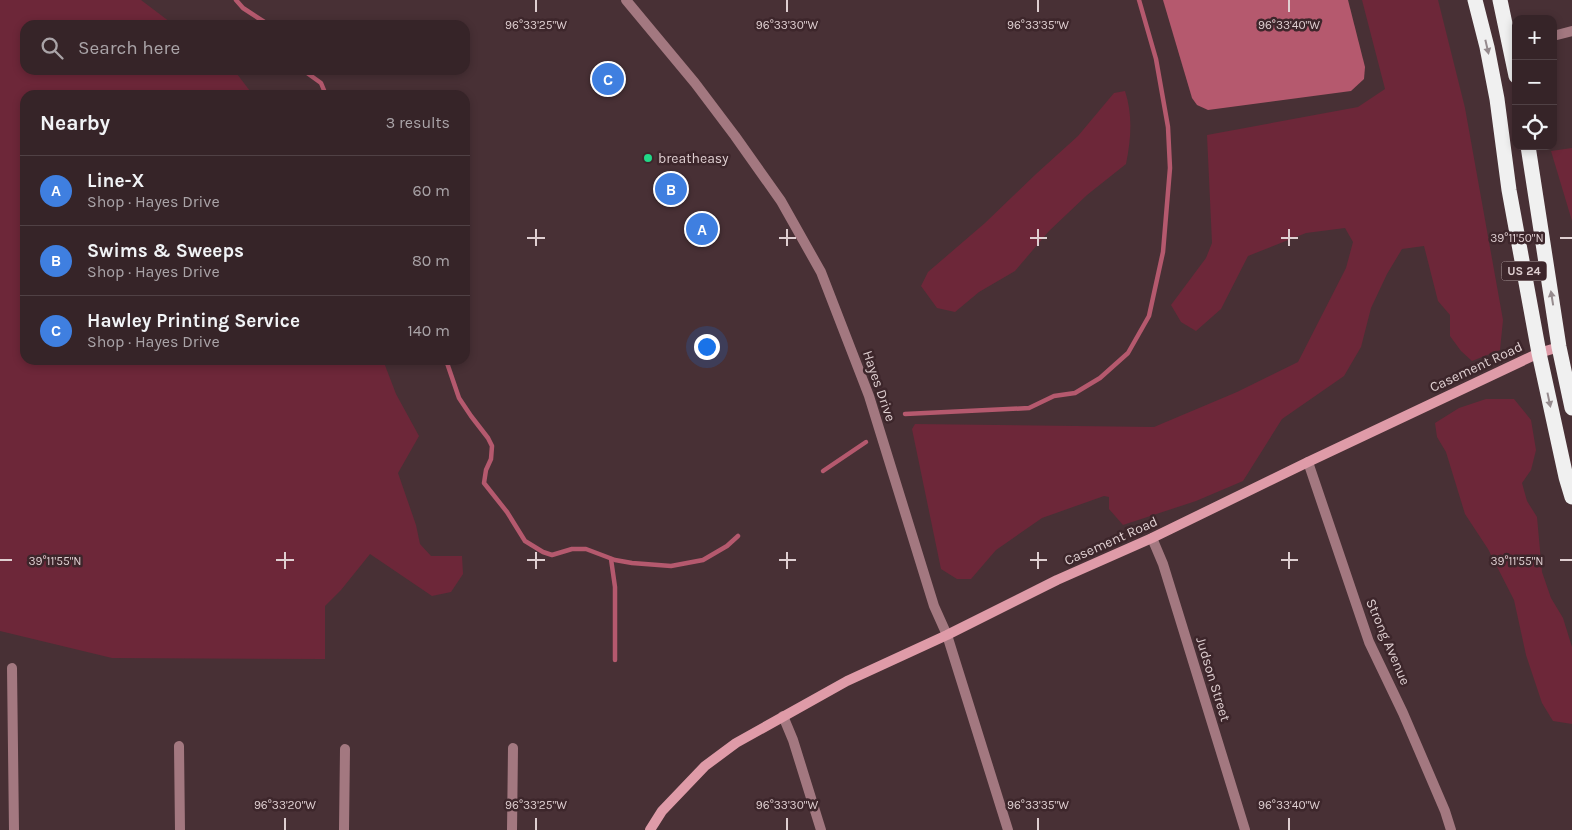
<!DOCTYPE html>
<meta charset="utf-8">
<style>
body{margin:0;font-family:Karla,sans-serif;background:#413034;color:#f1f3f6}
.controls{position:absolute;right:15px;top:15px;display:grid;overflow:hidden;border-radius:10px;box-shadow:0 2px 8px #0003}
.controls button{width:45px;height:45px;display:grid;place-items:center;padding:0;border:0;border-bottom:1px solid #504145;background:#362428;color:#f1f3f6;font:25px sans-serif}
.you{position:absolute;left:706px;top:346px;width:18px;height:18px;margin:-12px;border:4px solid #fff;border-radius:50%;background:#1a73e8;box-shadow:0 0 0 8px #1a73e833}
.badge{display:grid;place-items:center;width:32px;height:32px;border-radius:50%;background:#ea580c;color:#fff;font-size:16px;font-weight:700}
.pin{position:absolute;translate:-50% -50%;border:2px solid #fff;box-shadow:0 1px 5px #0006}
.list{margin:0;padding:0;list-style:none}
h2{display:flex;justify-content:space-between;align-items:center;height:65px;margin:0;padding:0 20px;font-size:21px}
h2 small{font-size:16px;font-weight:400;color:#aaa4a8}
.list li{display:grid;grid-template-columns:32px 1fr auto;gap:15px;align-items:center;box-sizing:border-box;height:70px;padding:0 20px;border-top:1px solid #504145}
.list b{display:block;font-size:19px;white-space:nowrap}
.list p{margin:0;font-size:16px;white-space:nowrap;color:#aaa4a8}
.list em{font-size:16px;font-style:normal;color:#aaa4a8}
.icon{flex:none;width:28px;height:28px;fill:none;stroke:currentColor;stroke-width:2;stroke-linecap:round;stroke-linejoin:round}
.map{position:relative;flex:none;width:1572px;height:830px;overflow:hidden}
.search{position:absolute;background:#362428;box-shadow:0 2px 8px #0003;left:20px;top:20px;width:450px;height:55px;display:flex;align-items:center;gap:12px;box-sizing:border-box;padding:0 18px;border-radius:15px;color:#aaa4a8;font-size:19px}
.panel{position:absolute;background:#362428;box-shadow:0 2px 8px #0003;left:20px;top:90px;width:450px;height:275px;border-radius:15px}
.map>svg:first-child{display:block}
.green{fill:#6d2739}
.water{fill:#b5596e}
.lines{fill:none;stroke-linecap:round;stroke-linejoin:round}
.stream{stroke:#b5596e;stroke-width:4.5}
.street{stroke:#a37880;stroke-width:10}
.secondary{stroke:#df9ba8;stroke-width:10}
.highway{stroke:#f0f0f0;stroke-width:15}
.oneway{fill:#968b8e}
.ticks{fill:none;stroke:#dfcfd1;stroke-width:2}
.poi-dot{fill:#21d887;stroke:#3d262b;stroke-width:2}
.labels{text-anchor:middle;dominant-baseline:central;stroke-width:5;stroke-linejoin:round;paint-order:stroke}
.shield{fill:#3d262b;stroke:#ae9c9f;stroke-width:1}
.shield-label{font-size:12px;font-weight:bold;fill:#dfcfd1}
.poi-label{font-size:14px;fill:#dfcfd1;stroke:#3d262b;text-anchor:start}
.street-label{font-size:14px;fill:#dfcfd1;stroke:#3d262b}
.ticks-label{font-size:12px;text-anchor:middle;fill:#dfcfd1;stroke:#3d262b;stroke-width:5;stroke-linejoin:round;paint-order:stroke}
</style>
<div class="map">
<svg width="1572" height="830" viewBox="0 0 1572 830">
<rect width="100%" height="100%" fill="#483035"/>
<g class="green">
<polygon points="0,0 141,0 174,25 25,25 25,70 234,70 253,95 25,95 25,360 383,360 396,394 419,436 398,473 416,525 420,544 431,556 462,556 463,574 451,592 432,596 370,554 341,590 325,606 325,659 112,658 0,631"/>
<polygon points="1362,0 1438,0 1465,108 1503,320 1500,350 1472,361 1461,351 1450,336 1450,315 1438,301 1424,246 1402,249 1387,274 1371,308 1361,347 1344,376 1282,419 1243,481 1196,501 1123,525 1109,509 1109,497 1104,496 1042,518 996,550 971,579 957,579 941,569 912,429 915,424 1154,427 1237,392 1298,362 1346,268 1353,242 1345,228 1306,233 1248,256 1221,309 1196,331 1181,322 1171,305 1206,258 1212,243 1207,135 1358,107 1385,89"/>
<path d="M1125,91C1133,115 1131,140 1126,164L1087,195L1049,231L1015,271L979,292L955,312L937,308L921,286L928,272L985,223L1036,174L1078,136L1114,93Z"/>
<polygon points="1572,148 1572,221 1551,151"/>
<polygon points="1486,399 1514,399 1531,420 1536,450 1531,470 1522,483 1527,501 1537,517 1542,572 1551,598 1563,618 1572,647 1572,724 1553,721 1542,703 1526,655 1514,600 1488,549 1465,514 1446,452 1437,437 1435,423 1459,408"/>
</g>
<polygon class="water" points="1163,0 1348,0 1365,67 1364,79 1351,91 1208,110 1197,105 1192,98"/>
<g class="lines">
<g class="stream">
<polyline points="236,0 243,8 269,25"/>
<polyline points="303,70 321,83 326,95"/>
<polyline points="446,360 459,398 471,416 488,438 492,446 491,459 486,470 484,483 507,512 525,541 543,552 552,555 572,549 586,549 615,560 632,563 671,566 703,560 727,546 738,536"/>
<polyline points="905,414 1029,408 1054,396 1075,393 1100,378 1128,353 1149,316 1163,252 1170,168 1168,127 1156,59 1139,0"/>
<polyline points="823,471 866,442"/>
<polyline points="611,559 615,587 615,660"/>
</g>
<g class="street">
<polyline points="626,0 695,83 735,136 781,201 821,272 869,396 934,606 947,635 1008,830"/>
<polyline points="1553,36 1572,31"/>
<polyline points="1308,462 1369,642 1403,713 1445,811 1451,830"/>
<polyline points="1152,538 1163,564 1245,830"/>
<polyline points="12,668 14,830"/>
<polyline points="783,716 793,740 821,830"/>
<polyline points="179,746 180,830"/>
<polyline points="344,830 345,749"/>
<polyline points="512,830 513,748"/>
</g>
<polyline class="secondary" points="650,830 662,811 705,766 736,743 847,681 947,635 1057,580 1152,538 1308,462 1539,353 1559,347"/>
<g class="highway">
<polyline points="1475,0 1487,47 1497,99 1509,190 1539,353 1566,477 1572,497"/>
<polyline points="1500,0 1516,76"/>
<polyline points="1528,146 1559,347 1572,408"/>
</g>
</g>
<defs><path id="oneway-solid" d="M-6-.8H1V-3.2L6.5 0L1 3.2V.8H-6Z" transform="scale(1.25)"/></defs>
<g class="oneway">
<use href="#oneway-solid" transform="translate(1487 47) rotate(77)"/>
<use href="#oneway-solid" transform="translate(1552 298) rotate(-99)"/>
<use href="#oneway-solid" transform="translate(1549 400) rotate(78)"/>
</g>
<path class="ticks" d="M536,0V12M787,0V12M1038,0V12M1289,0V12M536,229V246M787,229V246M1038,229V246M1289,229V246M527,238H545M779,238H796M1030,238H1047M1281,238H1298M1560,238H1572M285,552V569M536,552V569M787,552V569M1038,552V569M1289,552V569M0,560H12M276,560H294M527,560H545M779,560H796M1030,560H1047M1281,560H1298M1560,560H1572M285,818V830M536,818V830M787,818V830M1038,818V830M1289,818V830"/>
<circle class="poi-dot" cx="648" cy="158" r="5"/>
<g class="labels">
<rect class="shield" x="1501.5" y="261.5" width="45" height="19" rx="4"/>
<g class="shield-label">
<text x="1524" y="271">US 24</text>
</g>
<g class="poi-label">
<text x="658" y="158">breatheasy</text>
</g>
<g class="street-label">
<text transform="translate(1476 367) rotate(-25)">Casement Road</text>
<text transform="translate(879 386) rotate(71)">Hayes Drive</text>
<text transform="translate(1111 541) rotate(-24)">Casement Road</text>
<text transform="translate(1388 642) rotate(67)">Strong Avenue</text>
<text transform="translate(1213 679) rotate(73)">Judson Street</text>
</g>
</g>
<g class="ticks-label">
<text x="536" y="29">96°33'25"W</text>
<text x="787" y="29">96°33'30"W</text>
<text x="1038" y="29">96°33'35"W</text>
<text x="1289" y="29">96°33'40"W</text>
<text x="1517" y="242">39°11'50"N</text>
<text x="1517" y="565">39°11'55"N</text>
<text x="55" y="565">39°11'55"N</text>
<text x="285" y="809">96°33'20"W</text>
<text x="536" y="809">96°33'25"W</text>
<text x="787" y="809">96°33'30"W</text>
<text x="1038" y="809">96°33'35"W</text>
<text x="1289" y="809">96°33'40"W</text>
</g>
</svg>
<div class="controls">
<button>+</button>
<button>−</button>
<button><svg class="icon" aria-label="locate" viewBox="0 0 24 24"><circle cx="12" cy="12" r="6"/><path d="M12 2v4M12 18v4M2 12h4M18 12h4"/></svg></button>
</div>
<div class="you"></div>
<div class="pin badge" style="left:702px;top:229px;background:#3f7fe0">A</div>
<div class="pin badge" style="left:671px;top:189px;background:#3f7fe0">B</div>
<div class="pin badge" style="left:608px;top:79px;background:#3f7fe0">C</div>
<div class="search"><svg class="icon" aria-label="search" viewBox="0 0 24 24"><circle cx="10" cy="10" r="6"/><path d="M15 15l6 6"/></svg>Search here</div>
<section class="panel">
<h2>Nearby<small>3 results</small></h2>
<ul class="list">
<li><span class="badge" style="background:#3f7fe0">A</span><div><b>Line-X</b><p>Shop · Hayes Drive</p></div><em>60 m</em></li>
<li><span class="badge" style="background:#3f7fe0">B</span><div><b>Swims &amp; Sweeps</b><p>Shop · Hayes Drive</p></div><em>80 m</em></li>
<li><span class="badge" style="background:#3f7fe0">C</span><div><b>Hawley Printing Service</b><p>Shop · Hayes Drive</p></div><em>140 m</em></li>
</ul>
</section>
</div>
